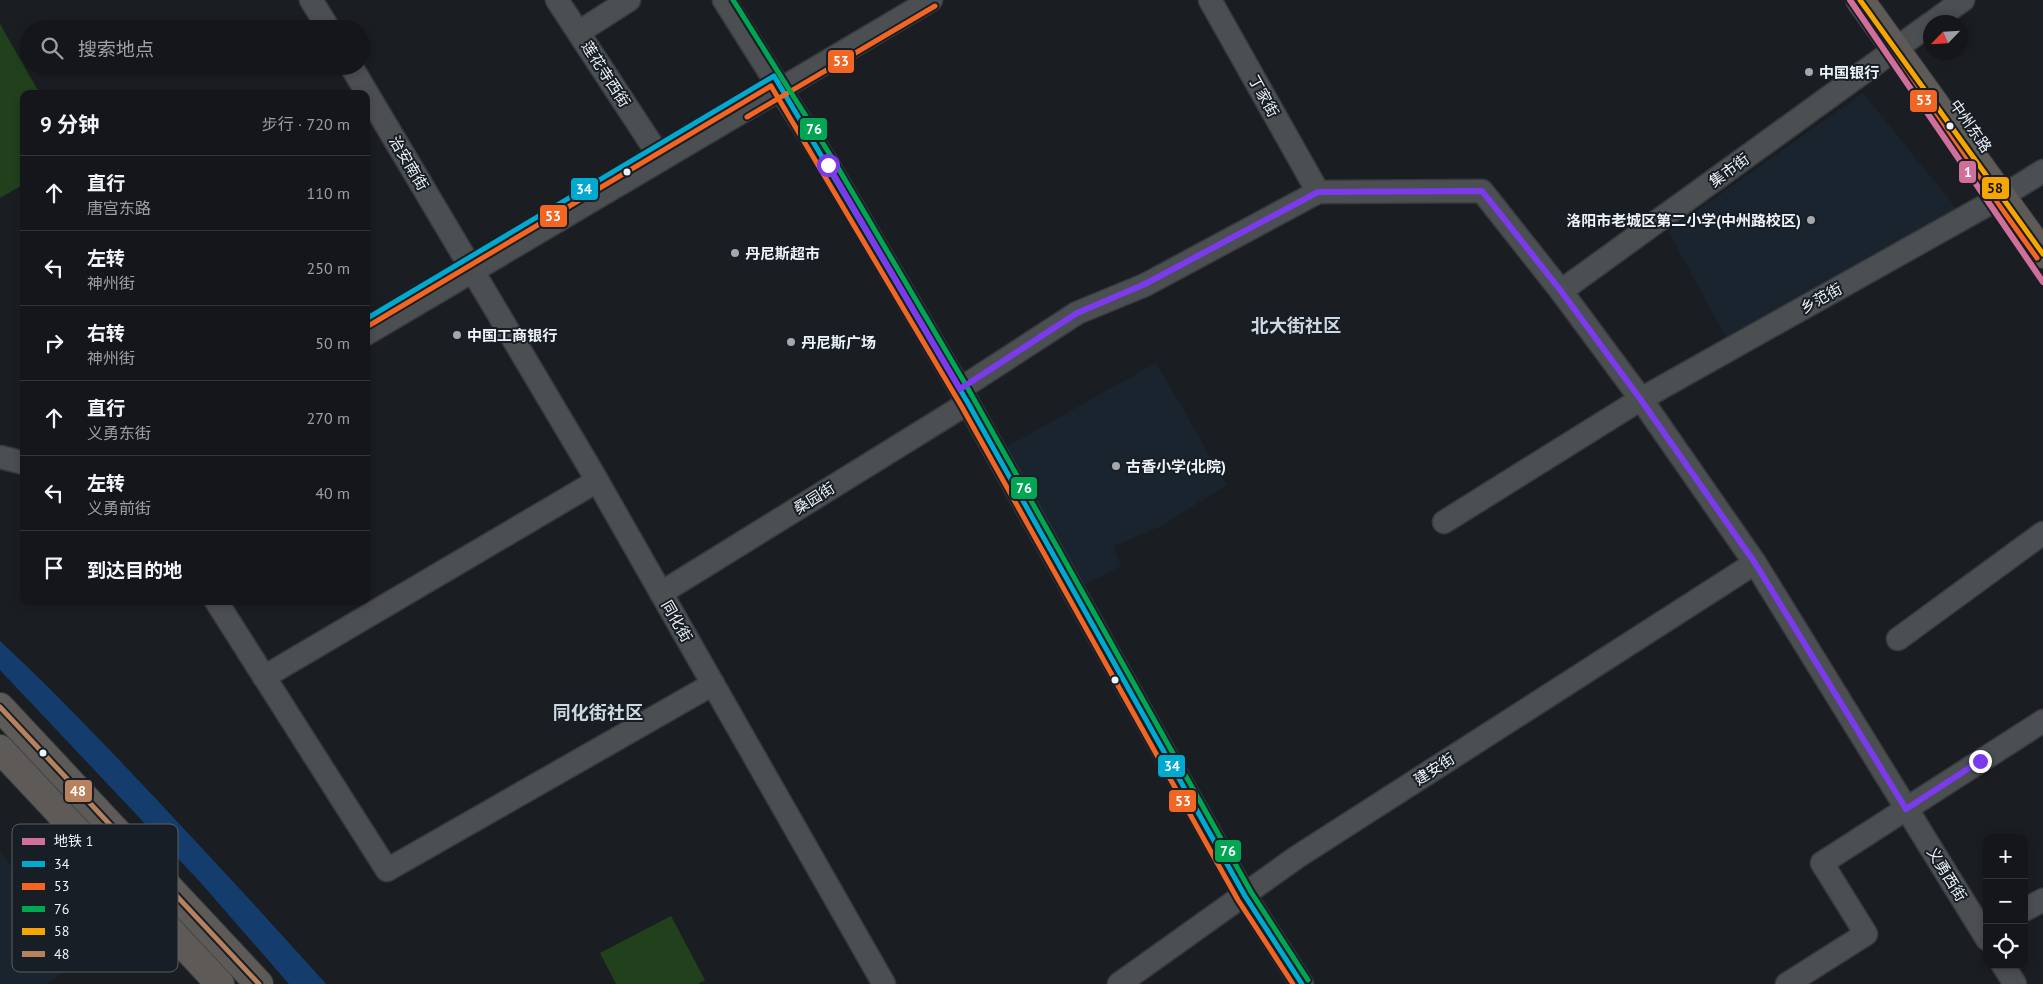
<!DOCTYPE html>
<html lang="zh">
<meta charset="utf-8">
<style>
body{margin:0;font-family:"PT Sans","Noto Sans SC",sans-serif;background:#1d1f23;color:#f1f3f6}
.controls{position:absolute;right:15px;bottom:15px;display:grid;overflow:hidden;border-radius:10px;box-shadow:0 2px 8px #0003}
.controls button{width:45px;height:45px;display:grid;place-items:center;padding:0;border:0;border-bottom:1px solid #333539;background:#14161a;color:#f1f3f6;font:25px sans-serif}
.compass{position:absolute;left:1923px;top:15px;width:45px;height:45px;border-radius:50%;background:#14161a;box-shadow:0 2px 8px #0003;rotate:245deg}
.stop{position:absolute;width:15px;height:15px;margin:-11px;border:4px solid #7c3aed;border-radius:50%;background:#fff}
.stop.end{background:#7c3aed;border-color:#fff;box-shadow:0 1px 5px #0008}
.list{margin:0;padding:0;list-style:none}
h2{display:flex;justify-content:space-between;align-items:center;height:65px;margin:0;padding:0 20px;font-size:21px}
h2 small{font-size:16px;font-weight:400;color:#9d9fa2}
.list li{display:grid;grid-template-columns:32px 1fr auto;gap:15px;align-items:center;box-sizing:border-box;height:75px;padding:0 20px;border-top:1px solid #333539}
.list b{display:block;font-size:19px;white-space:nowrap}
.list p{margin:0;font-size:16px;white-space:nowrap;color:#9d9fa2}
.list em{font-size:16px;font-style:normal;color:#9d9fa2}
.icon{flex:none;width:28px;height:28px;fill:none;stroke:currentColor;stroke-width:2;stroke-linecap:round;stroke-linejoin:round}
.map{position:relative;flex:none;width:2043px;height:984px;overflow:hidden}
.search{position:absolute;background:#14161a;box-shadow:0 2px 8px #0003;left:20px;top:20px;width:350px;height:55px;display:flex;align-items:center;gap:12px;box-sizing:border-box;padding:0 18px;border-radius:28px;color:#9d9fa2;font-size:19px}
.panel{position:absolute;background:#14161a;box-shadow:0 2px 8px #0003;left:20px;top:90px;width:350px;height:515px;border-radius:10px}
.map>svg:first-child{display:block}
.built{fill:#1a242f}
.green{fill:#21411c}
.water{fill:#143d6e}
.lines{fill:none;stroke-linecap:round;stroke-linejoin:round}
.minor-casing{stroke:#383a3e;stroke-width:25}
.major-casing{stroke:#383a3e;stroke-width:30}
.minor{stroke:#4c4f52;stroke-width:22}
.major{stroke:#5d5a58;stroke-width:28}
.bus-1-casing{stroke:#171e25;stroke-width:9}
.bus-2-casing{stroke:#171e25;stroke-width:9}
.bus-3-casing{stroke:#171e25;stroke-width:9}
.bus-4-casing{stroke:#171e25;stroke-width:9}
.bus-5-casing{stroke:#171e25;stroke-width:9}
.bus-1{stroke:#00a9ce;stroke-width:5}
.bus-2{stroke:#f26522;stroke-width:5}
.bus-3{stroke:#00a651;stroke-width:5}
.bus-4{stroke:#f7a600;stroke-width:5}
.bus-5{stroke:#b6815c;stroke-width:5}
.metro-1-casing{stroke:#171e25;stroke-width:10}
.metro-1{stroke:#d16e9a;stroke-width:6}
.route{stroke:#7c3aed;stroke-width:6}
.poi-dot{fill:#a4a8ad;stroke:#171e25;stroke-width:2}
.bus-dot{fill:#eef3f8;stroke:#171e25;stroke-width:2}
.labels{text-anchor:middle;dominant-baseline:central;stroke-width:4;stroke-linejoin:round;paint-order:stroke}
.poi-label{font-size:15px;font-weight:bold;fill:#eef3f8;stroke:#171e25;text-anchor:start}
.street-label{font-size:15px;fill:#eef3f8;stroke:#171e25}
.quarter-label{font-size:18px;font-weight:bold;fill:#cfd7e1;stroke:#171e25}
.key{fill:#171e25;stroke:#585e64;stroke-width:1}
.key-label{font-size:14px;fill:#eef3f8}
.line-badge{stroke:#171e25;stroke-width:2}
.badge-label{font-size:14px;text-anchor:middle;font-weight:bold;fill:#fff}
.pale-badge-label{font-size:14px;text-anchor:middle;font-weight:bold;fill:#111}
</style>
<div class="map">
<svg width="2043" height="984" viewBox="0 0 2043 984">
<rect width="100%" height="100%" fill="#1a1e22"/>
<g class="built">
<polygon points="1863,93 1957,209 1727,339 1668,231"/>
<polygon points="1156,363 1227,485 1159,527 1114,546 1121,566 1082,586 1006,447"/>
<polygon points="0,852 85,954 48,984 0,984"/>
</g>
<g class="green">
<polygon points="0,24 40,94 24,94 24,184 0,198"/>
<polygon points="671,916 705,980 698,984 616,984 600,953"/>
</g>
<path class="water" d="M0,641C55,692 106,746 157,800C214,861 271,922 326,984H289L201,883L0,670Z"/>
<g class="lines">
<g class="minor-casing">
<g id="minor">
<polyline points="311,0 329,29"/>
<polyline points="557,0 654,148"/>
<polyline points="724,0 828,165 960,389 1245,896 1302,984"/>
<polyline points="1210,0 1318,192"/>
<polyline points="1933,22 1963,0"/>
<polyline points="579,32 629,0"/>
<polyline points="351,66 591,470 884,984"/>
<polyline points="1561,291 1930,24"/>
<polyline points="366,334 931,0"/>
<polyline points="960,389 1077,313 1145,285 1318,192 1482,191 1561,291 1641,399 1755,563 1987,939"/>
<polyline points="0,457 24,463"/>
<polyline points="1444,522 1641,399 2001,197 2043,171"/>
<polyline points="661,593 968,403"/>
<polyline points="216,601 387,870 713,684"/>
<polyline points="1898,639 2043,533"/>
<polyline points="264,677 597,481"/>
<polyline points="2024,910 2043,900"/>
<polyline points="2003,965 2015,984"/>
<polyline points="1119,984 1297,857 1755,563"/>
<polyline points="1787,984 1866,934 1822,863 2043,721"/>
</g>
</g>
<g class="major-casing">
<g id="major">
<polyline points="1860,0 2043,254"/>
<polyline points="0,707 259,984"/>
<polyline points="0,749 220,984"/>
</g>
</g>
<use href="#minor" class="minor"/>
<use href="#major" class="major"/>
<g class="bus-1-casing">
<polyline id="bus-1" points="366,319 774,76 968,403 1245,896 1302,984"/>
</g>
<g class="bus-2-casing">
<g id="bus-2">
<polyline points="1854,4 2037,258"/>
<polyline points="747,117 935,6"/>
<polyline points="370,325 771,86 962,407 1238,900 1293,984"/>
</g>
</g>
<g class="bus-3-casing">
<polyline id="bus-3" points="733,0 834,161 966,385 1251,892 1308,980"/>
</g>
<g class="bus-4-casing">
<polyline id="bus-4" points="1860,0 2043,254"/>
</g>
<g class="bus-5-casing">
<polyline id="bus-5" points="0,707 259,984"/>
</g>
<use href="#bus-1" class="bus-1"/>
<use href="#bus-2" class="bus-2"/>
<use href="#bus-3" class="bus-3"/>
<use href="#bus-4" class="bus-4"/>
<use href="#bus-5" class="bus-5"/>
<g class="metro-1-casing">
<polyline id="metro-1" points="1850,0 2043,282"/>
</g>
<use href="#metro-1" class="metro-1"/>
</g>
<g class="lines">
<polyline class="route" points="828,165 960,389 1077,313 1145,284 1318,192 1482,191 1561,291 1641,400 1755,563 1906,809 1980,761"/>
</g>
<g class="poi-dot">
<circle cx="1809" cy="72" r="5"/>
<circle cx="1811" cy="220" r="5"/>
<circle cx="735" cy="253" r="5"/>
<circle cx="457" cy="335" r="5"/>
<circle cx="791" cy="342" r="5"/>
<circle cx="1116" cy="466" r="5"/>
</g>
<g class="bus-dot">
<circle cx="1950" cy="126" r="4.5"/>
<circle cx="627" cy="172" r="4.5"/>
<circle cx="1115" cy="680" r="4.5"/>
<circle cx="43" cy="753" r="4.5"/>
</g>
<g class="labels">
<g class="poi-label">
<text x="1819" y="72">中国银行</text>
<text x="1801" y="220" text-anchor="end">洛阳市老城区第二小学(中州路校区)</text>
<text x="745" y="253">丹尼斯超市</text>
<text x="467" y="335">中国工商银行</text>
<text x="801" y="342">丹尼斯广场</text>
<text x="1126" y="466">古香小学(北院)</text>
</g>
<g class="street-label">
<text transform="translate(606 74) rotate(57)">莲花寺西街</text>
<text transform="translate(1264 96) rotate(61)">丁家街</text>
<text transform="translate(1971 126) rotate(55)">中州东路</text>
<text transform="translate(409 163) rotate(59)">治安南街</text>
<text transform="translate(1729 170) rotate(-36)">集市街</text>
<text transform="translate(1821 298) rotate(-29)">乡范街</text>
<text transform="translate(814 498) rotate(-32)">桑园街</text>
<text transform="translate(677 621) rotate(60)">同化街</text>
<text transform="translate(1434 769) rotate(-33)">建安街</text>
<text transform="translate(1947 874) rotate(58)">义勇西街</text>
</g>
<g class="quarter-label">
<text x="1296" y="325">北大街社区</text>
<text x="598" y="712">同化街社区</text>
</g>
</g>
<rect x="12" y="824" width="166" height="148" rx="8" class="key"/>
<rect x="22" y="838" width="23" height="7" fill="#d16e9a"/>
<rect x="22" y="861" width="23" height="6" fill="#00a9ce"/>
<rect x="22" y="883" width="23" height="7" fill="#f26522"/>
<rect x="22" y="906" width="23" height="6" fill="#00a651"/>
<rect x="22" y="928" width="23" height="7" fill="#f7a600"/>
<rect x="22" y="951" width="23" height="6" fill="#b6815c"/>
<g class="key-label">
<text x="54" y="846">地铁 1</text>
<text x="54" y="869">34</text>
<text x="54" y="891">53</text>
<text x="54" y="914">76</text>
<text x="54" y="936">58</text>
<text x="54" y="959">48</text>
</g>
<g class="line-badge">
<rect x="827" y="49" width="28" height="25" rx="5" fill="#f26522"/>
<rect x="1909" y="89" width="29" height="24" rx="5" fill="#f26522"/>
<rect x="799" y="117" width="29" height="24" rx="5" fill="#00a651"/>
<rect x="1958" y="160" width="19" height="24" rx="5" fill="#d16e9a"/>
<rect x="1981" y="176" width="29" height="24" rx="5" fill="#f7a600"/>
<rect x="570" y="177" width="29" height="24" rx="5" fill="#00a9ce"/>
<rect x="539" y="204" width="29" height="24" rx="5" fill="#f26522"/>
<rect x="1010" y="476" width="28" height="24" rx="5" fill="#00a651"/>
<rect x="1157" y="754" width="29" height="24" rx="5" fill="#00a9ce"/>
<rect x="64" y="779" width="29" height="24" rx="5" fill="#b6815c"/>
<rect x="1168" y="789" width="29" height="24" rx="5" fill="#f26522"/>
<rect x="1214" y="839" width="28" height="24" rx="5" fill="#00a651"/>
</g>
<g class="badge-label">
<text x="841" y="66">53</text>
<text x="1924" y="105">53</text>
<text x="814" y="134">76</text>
<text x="1968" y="177">1</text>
<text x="584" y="194">34</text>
<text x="553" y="221">53</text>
<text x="1024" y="493">76</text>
<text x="1172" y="771">34</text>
<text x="78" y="796">48</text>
<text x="1183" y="806">53</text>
<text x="1228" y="856">76</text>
</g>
<g class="pale-badge-label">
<text x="1995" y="193">58</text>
</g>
</svg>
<div class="controls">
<button>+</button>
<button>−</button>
<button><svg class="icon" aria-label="locate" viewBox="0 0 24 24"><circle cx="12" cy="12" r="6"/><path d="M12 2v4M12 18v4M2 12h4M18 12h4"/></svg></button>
</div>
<svg class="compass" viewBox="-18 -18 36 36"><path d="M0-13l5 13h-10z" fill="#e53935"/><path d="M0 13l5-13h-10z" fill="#9d9fa2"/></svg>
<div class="stop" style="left:828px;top:165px"></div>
<div class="stop end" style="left:1980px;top:761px"></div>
<div class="search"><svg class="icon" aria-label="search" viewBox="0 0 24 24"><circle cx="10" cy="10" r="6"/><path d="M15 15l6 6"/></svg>搜索地点</div>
<section class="panel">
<h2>9 分钟<small>步行 · 720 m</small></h2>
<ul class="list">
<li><svg class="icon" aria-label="ahead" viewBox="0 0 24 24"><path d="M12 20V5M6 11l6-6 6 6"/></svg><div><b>直行</b><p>唐宫东路</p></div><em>110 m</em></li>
<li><svg class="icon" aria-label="left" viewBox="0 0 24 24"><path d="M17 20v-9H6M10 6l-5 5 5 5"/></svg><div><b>左转</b><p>神州街</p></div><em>250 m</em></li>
<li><svg class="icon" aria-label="right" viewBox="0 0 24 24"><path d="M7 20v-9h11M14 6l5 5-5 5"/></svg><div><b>右转</b><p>神州街</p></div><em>50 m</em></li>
<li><svg class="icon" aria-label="ahead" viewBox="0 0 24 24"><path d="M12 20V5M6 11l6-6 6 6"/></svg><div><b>直行</b><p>义勇东街</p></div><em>270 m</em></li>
<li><svg class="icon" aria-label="left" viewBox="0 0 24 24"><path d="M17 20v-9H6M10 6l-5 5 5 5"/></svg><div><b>左转</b><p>义勇前街</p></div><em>40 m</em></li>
<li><svg class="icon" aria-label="arrive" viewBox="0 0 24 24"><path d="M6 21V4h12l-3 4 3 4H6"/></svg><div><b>到达目的地</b></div></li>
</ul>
</section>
</div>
